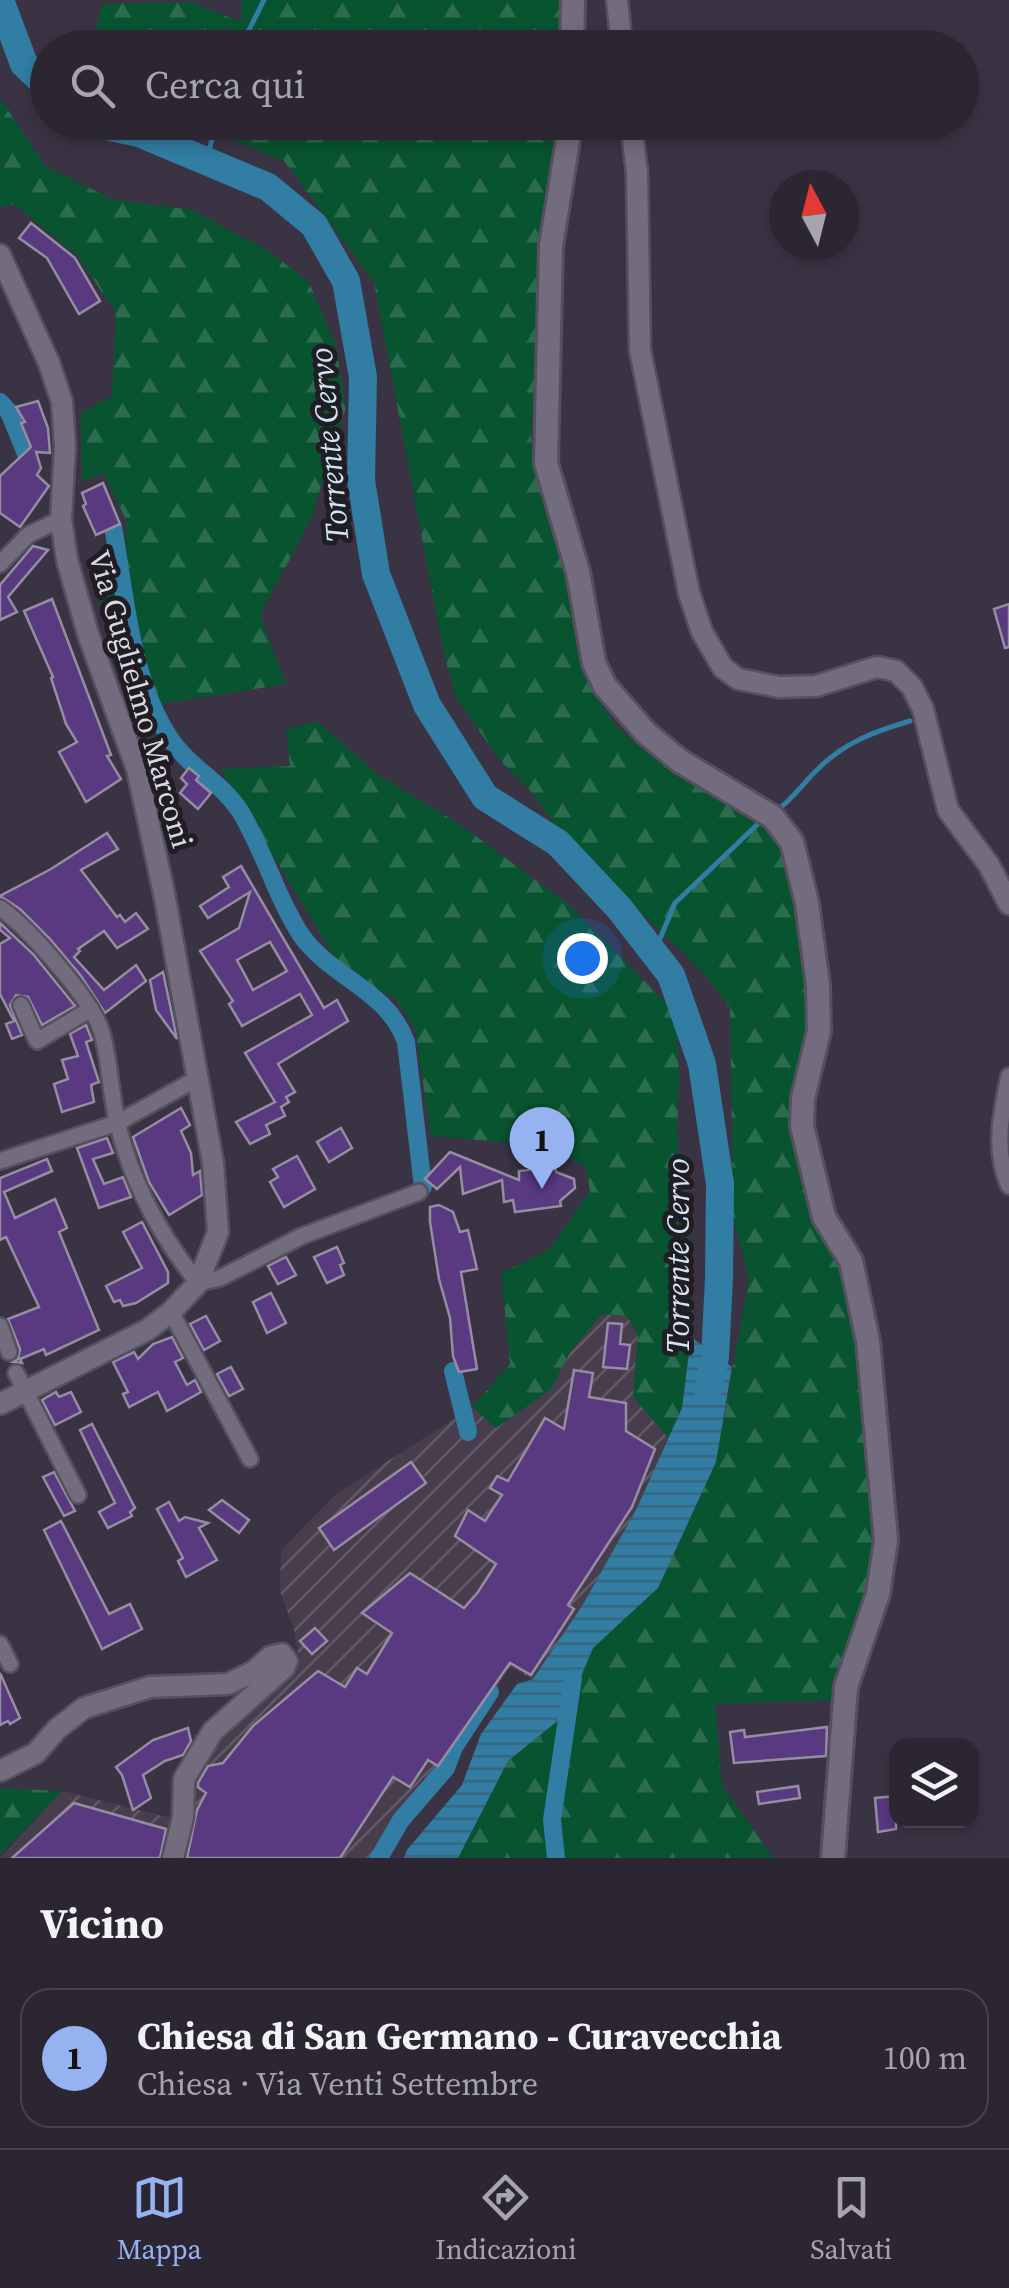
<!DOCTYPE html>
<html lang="it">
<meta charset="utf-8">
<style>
body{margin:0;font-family:"Source Serif 4",serif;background:#38323f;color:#f1f3f6}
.controls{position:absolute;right:30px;bottom:30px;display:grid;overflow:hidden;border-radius:20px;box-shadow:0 5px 15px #0003}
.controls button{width:90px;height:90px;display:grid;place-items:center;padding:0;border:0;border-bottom:2px solid #48434e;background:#2c2633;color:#f1f3f6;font:50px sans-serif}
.compass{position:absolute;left:769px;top:170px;width:90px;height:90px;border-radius:50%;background:#2c2633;box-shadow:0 5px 15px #0003;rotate:353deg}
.you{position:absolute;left:582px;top:958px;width:35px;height:35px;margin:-25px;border:8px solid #fff;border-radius:50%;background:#1a73e8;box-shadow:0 0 0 15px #1a73e833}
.badge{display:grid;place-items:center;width:65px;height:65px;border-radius:50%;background:#95b2f1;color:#111;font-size:32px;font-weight:700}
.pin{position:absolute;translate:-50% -82px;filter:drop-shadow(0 2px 5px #0008)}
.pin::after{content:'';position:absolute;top:52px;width:35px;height:30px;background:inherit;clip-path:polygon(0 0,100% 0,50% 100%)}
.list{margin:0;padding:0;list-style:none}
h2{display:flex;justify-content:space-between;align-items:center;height:130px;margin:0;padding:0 40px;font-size:42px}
h2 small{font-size:32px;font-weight:400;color:#a6a5ac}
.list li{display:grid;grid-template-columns:65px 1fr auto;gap:30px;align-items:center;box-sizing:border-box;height:140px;margin:0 20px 20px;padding:0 20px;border:2px solid #48434e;border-radius:30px}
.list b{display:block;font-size:38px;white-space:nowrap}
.list p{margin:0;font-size:32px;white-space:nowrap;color:#a6a5ac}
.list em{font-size:32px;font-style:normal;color:#a6a5ac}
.icon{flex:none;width:55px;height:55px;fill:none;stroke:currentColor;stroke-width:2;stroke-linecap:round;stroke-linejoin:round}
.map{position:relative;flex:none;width:1009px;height:1858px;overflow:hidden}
.search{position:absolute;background:#2c2633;box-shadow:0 5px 15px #0003;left:30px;right:30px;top:30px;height:110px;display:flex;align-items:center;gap:25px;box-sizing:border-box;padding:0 35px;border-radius:55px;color:#a6a5ac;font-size:38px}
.sheet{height:290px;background:#2c2633}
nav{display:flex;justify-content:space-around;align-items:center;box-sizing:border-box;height:140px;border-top:2px solid #48434e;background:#2c2633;font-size:28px;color:#a6a5ac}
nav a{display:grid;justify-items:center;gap:5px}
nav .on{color:#95b2f1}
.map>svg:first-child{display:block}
.industrial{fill:url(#industrial-furrows)}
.forest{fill:url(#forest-firs)}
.water{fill:url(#water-rules)}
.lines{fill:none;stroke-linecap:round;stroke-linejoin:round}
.stream{stroke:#317da3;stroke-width:5}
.canal{stroke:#317da3;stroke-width:18}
.river{stroke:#317da3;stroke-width:28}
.building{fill:#593980;stroke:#958da1;stroke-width:2.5;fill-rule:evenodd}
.minor-casing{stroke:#55505e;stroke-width:20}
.tertiary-casing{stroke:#55505e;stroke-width:25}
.secondary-casing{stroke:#55505e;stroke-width:28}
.minor{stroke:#736c7e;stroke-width:15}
.tertiary{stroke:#736c7e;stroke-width:20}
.secondary{stroke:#736c7e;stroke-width:22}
.labels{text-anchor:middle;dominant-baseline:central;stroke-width:10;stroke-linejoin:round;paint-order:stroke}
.street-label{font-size:30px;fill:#dbd8e2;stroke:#201d24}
.water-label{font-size:32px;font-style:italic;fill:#d0e6f3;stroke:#201d24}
</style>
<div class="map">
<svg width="1009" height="1858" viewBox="0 0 1009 1858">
<defs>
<pattern id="industrial-furrows" width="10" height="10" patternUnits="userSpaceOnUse" patternTransform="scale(2.5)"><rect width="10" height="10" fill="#483d4c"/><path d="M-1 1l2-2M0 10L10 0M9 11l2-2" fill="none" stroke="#625866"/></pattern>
<pattern id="forest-firs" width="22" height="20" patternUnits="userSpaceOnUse" patternTransform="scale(2.5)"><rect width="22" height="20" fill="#085430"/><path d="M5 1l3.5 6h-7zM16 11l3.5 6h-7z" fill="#2b6c4e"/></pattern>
<pattern id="water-rules" width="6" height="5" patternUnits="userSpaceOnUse" patternTransform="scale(2.5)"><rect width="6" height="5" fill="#317da3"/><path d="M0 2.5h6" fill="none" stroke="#38657d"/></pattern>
</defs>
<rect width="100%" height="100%" fill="#3a3344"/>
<polygon class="industrial" points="602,1314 627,1316 638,1336 633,1396 668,1438 636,1510 582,1606 533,1680 510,1667 437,1783 424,1777 374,1858 0,1858 62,1791 175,1819 200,1760 300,1665 294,1630 280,1591 281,1550 335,1495 472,1407 496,1428 551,1389 570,1352"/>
<g class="forest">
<polygon points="242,0 564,0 564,47 92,48 102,4 191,2 241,22"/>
<polygon points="0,98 45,166 112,199 192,210 267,250 309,282 335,343 346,407 310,521 260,615 286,684 140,707 90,577 124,561 127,522 104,474 82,481 81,413 112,396 116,313 78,256 14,204 0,207"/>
<polygon points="192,123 561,123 541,249 531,438 594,694 615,724 637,745 704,791 755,809 788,846 808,986 809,1028 792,1093 792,1128 815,1224 841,1267 857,1343 876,1538 868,1588 835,1700 715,1704 722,1785 773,1858 458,1858 508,1761 565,1715 593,1648 658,1588 716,1462 749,1278 733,1218 730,1007 697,966 576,852 533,794 500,760 456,698 443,650 374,282 284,161"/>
<polygon points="318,722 381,777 458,823 568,904 676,1013 679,1077 677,1135 693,1269 691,1337 682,1408 668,1438 633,1396 638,1336 627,1316 602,1314 570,1352 551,1389 496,1428 472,1407 510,1364 501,1273 549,1250 590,1191 586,1168 553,1146 431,1136 415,1029 394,997 354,981 332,953 221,769 290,766 286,728"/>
<polygon points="0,1788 62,1791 0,1855"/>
</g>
<polygon class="water" points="691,1337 732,1367 716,1462 658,1588 593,1648 565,1715 508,1761 458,1858 404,1858 407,1850 462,1785 481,1734 517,1684 533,1679 582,1606 636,1510 682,1408"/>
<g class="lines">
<g class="stream">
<polyline points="240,48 264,0"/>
<polyline points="206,161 217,122"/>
<path d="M775,812C793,799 803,783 819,768C845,742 876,731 910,721"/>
<polyline points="654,953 675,903 761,821"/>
</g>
<g class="canal">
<polyline points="0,402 9,412 30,464"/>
<path d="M113,527C126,598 130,679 171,740C190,768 221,782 240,811C264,850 276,897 301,935C332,979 387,989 406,1042L423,1187"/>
<polyline points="453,1371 468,1432"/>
<polyline points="379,1858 401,1820 446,1768 454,1747 490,1692"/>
<polyline points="556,1858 552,1820 573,1678"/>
</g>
<g class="river">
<polyline points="0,0 24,64 48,87"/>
<polyline points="87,122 139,133 268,187 314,225 346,281 363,377 361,480 376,574 427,705 485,797 558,843 619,908 671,975 702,1064 720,1184 719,1278 715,1357 708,1389"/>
</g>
</g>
<g class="building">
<polygon points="31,223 75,258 100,301 79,314 47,258 19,238"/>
<polygon points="38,401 48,428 50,453 36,452 41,468 37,475 49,486 20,527 0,513 0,476 31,447 21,423 25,422 16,407"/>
<polygon points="103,483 120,524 96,535 83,506 86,504 82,493"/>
<polygon points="33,546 48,550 8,597 17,612 0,620 0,585"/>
<polygon points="52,599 111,755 107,756 121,779 86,802 59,752 77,742 66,724 51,678 53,677 24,611"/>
<polygon points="1009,604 1009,647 1005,648 994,609"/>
<polygon points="189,768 199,776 196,780 211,793 198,809 180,793 187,784 181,778"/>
<polygon points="107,833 118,849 81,870 117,917 120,915 125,922 136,913 148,929 117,948 104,931 78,949 80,951 74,957 104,990 136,965 146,981 105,1013 81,976 50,939 20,909 0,896 51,869"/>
<path d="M241,866L324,1008L337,1000L348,1021L278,1064L295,1092L286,1097L289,1102L281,1107L285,1116L266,1125L270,1134L250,1144L236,1122L275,1102L245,1053L312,1015L300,994L242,1026L229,1004L233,1001L200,951L239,928L250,892L208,918L200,906L229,887L223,877ZM270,942L287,971L253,990L237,960Z"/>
<polygon points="0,923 33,954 75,1006 42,1025 28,997 16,995 10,1005 22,1035 12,1039 6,1024 14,1021 0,994 0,944 10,938 0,930"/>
<polygon points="163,972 174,1024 177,1039 156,1010 150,980"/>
<polygon points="86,1025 92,1040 86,1042 99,1082 91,1085 94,1102 62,1112 54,1084 68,1079 62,1060 78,1056 70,1034"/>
<polygon points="181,1108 190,1125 181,1131 191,1153 193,1175 200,1171 202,1195 169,1215 149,1182 133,1137"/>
<polygon points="341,1128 352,1148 329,1162 317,1142"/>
<polygon points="107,1138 113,1153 93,1159 104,1184 123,1177 131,1197 99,1208 77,1148"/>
<polygon points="450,1152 519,1180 519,1171 555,1167 556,1172 574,1179 575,1188 560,1201 561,1206 515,1212 513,1200 504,1202 502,1180 463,1194 460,1167 437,1189 425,1179"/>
<polygon points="297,1156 315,1189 284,1207 270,1182 278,1177 273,1169"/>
<polygon points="47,1159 52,1171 4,1192 15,1218 55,1199 67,1228 59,1232 99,1330 46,1355 44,1349 20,1359 22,1363 13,1362 18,1359 20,1349 8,1319 39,1307 6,1237 0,1240 0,1178"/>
<polygon points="439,1205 453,1212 460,1232 468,1230 477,1269 461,1272 477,1369 459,1372 453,1356 450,1318 439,1279 430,1222 430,1207"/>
<polygon points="142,1222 168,1272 168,1283 136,1303 123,1306 120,1300 114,1302 106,1286 142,1268 123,1232"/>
<polygon points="337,1247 344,1263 340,1265 344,1275 327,1283 314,1257"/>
<polygon points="286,1257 296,1275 278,1284 268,1266"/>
<polygon points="271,1293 286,1323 267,1333 253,1302"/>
<polygon points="206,1316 220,1341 204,1350 190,1324"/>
<polygon points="608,1323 622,1324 620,1344 630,1345 627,1369 603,1367"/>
<polygon points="172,1337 183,1358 175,1362 187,1385 195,1380 201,1392 167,1411 158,1392 129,1407 123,1394 128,1392 113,1362 134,1352 138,1359 153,1344"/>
<polygon points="231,1367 243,1389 229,1396 217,1374"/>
<polygon points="574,1370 593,1373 589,1397 626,1403 626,1431 655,1449 632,1507 568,1605 574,1609 531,1675 510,1663 438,1766 428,1760 410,1787 393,1777 340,1858 187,1858 197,1810 206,1793 198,1787 198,1783 208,1766 223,1763 253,1726 318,1671 345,1687 357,1668 367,1674 392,1633 362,1613 410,1573 464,1608 478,1592 496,1564 455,1536 468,1510 485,1521 502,1495 490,1488 497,1476 508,1481 545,1418 564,1429"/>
<polygon points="56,1392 59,1397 71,1392 81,1412 55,1425 42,1400"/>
<polygon points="92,1424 135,1508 130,1512 132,1516 108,1528 99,1512 115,1503 80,1430"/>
<polygon points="411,1462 426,1483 334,1550 319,1528"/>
<polygon points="54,1472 75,1511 64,1516 43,1477"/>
<polygon points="222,1500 249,1520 239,1533 209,1510"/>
<polygon points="169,1502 179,1521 185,1517 208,1523 199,1528 217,1560 186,1577 178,1561 183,1558 157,1509"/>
<polygon points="61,1521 109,1614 130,1604 142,1629 102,1649 44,1530"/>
<polygon points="315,1628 327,1641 312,1654 300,1641"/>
<polygon points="0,1673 20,1718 10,1724 8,1721 0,1725"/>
<polygon points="827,1727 826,1756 734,1763 730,1732 744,1730 745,1737"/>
<polygon points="188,1728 191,1741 183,1755 165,1761 143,1775 151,1798 133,1810 122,1775 116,1767 153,1740"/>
<polygon points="798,1786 800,1798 759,1804 757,1792"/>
<polygon points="896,1796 896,1829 878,1832 875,1798"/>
<polygon points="74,1803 166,1829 160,1858 12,1858"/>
</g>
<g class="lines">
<g class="minor-casing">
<g id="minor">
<polyline points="0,564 28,535 61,519"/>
<path d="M0,908C28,927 91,999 101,1030C110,1059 110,1091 117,1121C131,1182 159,1234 198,1283L220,1278L302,1236L419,1192"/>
<polyline points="21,1005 37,1041 91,1009"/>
<path d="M1009,1076C1001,1113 993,1151 1009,1186"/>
<polyline points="0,1161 117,1123 198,1078"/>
<polyline points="171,1312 250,1459"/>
<polyline points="0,1326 9,1352"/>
<polyline points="16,1373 78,1495"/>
<polyline points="0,1644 10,1664"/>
</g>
</g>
<g class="tertiary-casing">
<g id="tertiary">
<polyline points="617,0 622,48"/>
<polyline points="631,122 637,173 640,350 689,593 702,632 723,668 738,679 779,687 816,686 877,667 896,671 912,687 923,709 948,810 989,865 1009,904"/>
<polyline points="0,255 49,363 62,402 65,446 61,519 67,560 88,634 137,769 164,893 213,1163 218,1232 198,1283 171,1312 147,1330 0,1404"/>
<polyline points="0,1771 36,1753 57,1729 84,1708 150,1687 228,1684 253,1672 270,1657 282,1654 287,1661 284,1668 213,1731 184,1779 183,1817 173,1858"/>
</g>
</g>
<g class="secondary-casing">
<g id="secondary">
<polyline points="572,48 573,0"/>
<polyline points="571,122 551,246 546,463 578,572 594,663 605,686 646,733 680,761 773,817 792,842 807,903 818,985 819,1031 803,1098 802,1126 824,1217 851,1261 868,1341 886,1540 878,1594 846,1687 833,1858"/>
</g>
</g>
<use href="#minor" class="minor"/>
<use href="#tertiary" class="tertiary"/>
<use href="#secondary" class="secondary"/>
</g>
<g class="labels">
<g class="street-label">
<text transform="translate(141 699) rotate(74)">Via Guglielmo Marconi</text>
</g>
<g class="water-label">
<text transform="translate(329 445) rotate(-95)">Torrente Cervo</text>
<text transform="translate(678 1256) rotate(-90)">Torrente Cervo</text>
</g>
</g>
</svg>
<div class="controls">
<button><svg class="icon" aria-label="layers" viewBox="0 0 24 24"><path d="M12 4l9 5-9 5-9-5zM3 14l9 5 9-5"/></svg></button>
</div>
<svg class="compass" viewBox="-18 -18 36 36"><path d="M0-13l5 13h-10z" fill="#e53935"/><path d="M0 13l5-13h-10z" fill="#a6a5ac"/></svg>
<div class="you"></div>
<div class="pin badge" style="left:542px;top:1189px">1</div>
<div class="search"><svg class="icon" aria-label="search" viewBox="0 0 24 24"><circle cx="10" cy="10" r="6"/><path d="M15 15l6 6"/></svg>Cerca qui</div>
</div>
<section class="sheet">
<h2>Vicino<small></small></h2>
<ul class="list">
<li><span class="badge">1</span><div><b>Chiesa di San Germano - Curavecchia</b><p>Chiesa · Via Venti Settembre</p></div><em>100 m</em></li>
</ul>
</section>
<nav>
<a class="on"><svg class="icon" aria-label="map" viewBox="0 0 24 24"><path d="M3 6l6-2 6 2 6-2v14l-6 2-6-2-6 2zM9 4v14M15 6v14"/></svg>Mappa</a>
<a><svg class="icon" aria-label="directions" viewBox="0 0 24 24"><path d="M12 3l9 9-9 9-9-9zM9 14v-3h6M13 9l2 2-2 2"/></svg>Indicazioni</a>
<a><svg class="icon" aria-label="saved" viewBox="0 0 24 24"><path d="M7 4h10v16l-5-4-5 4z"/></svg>Salvati</a>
</nav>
